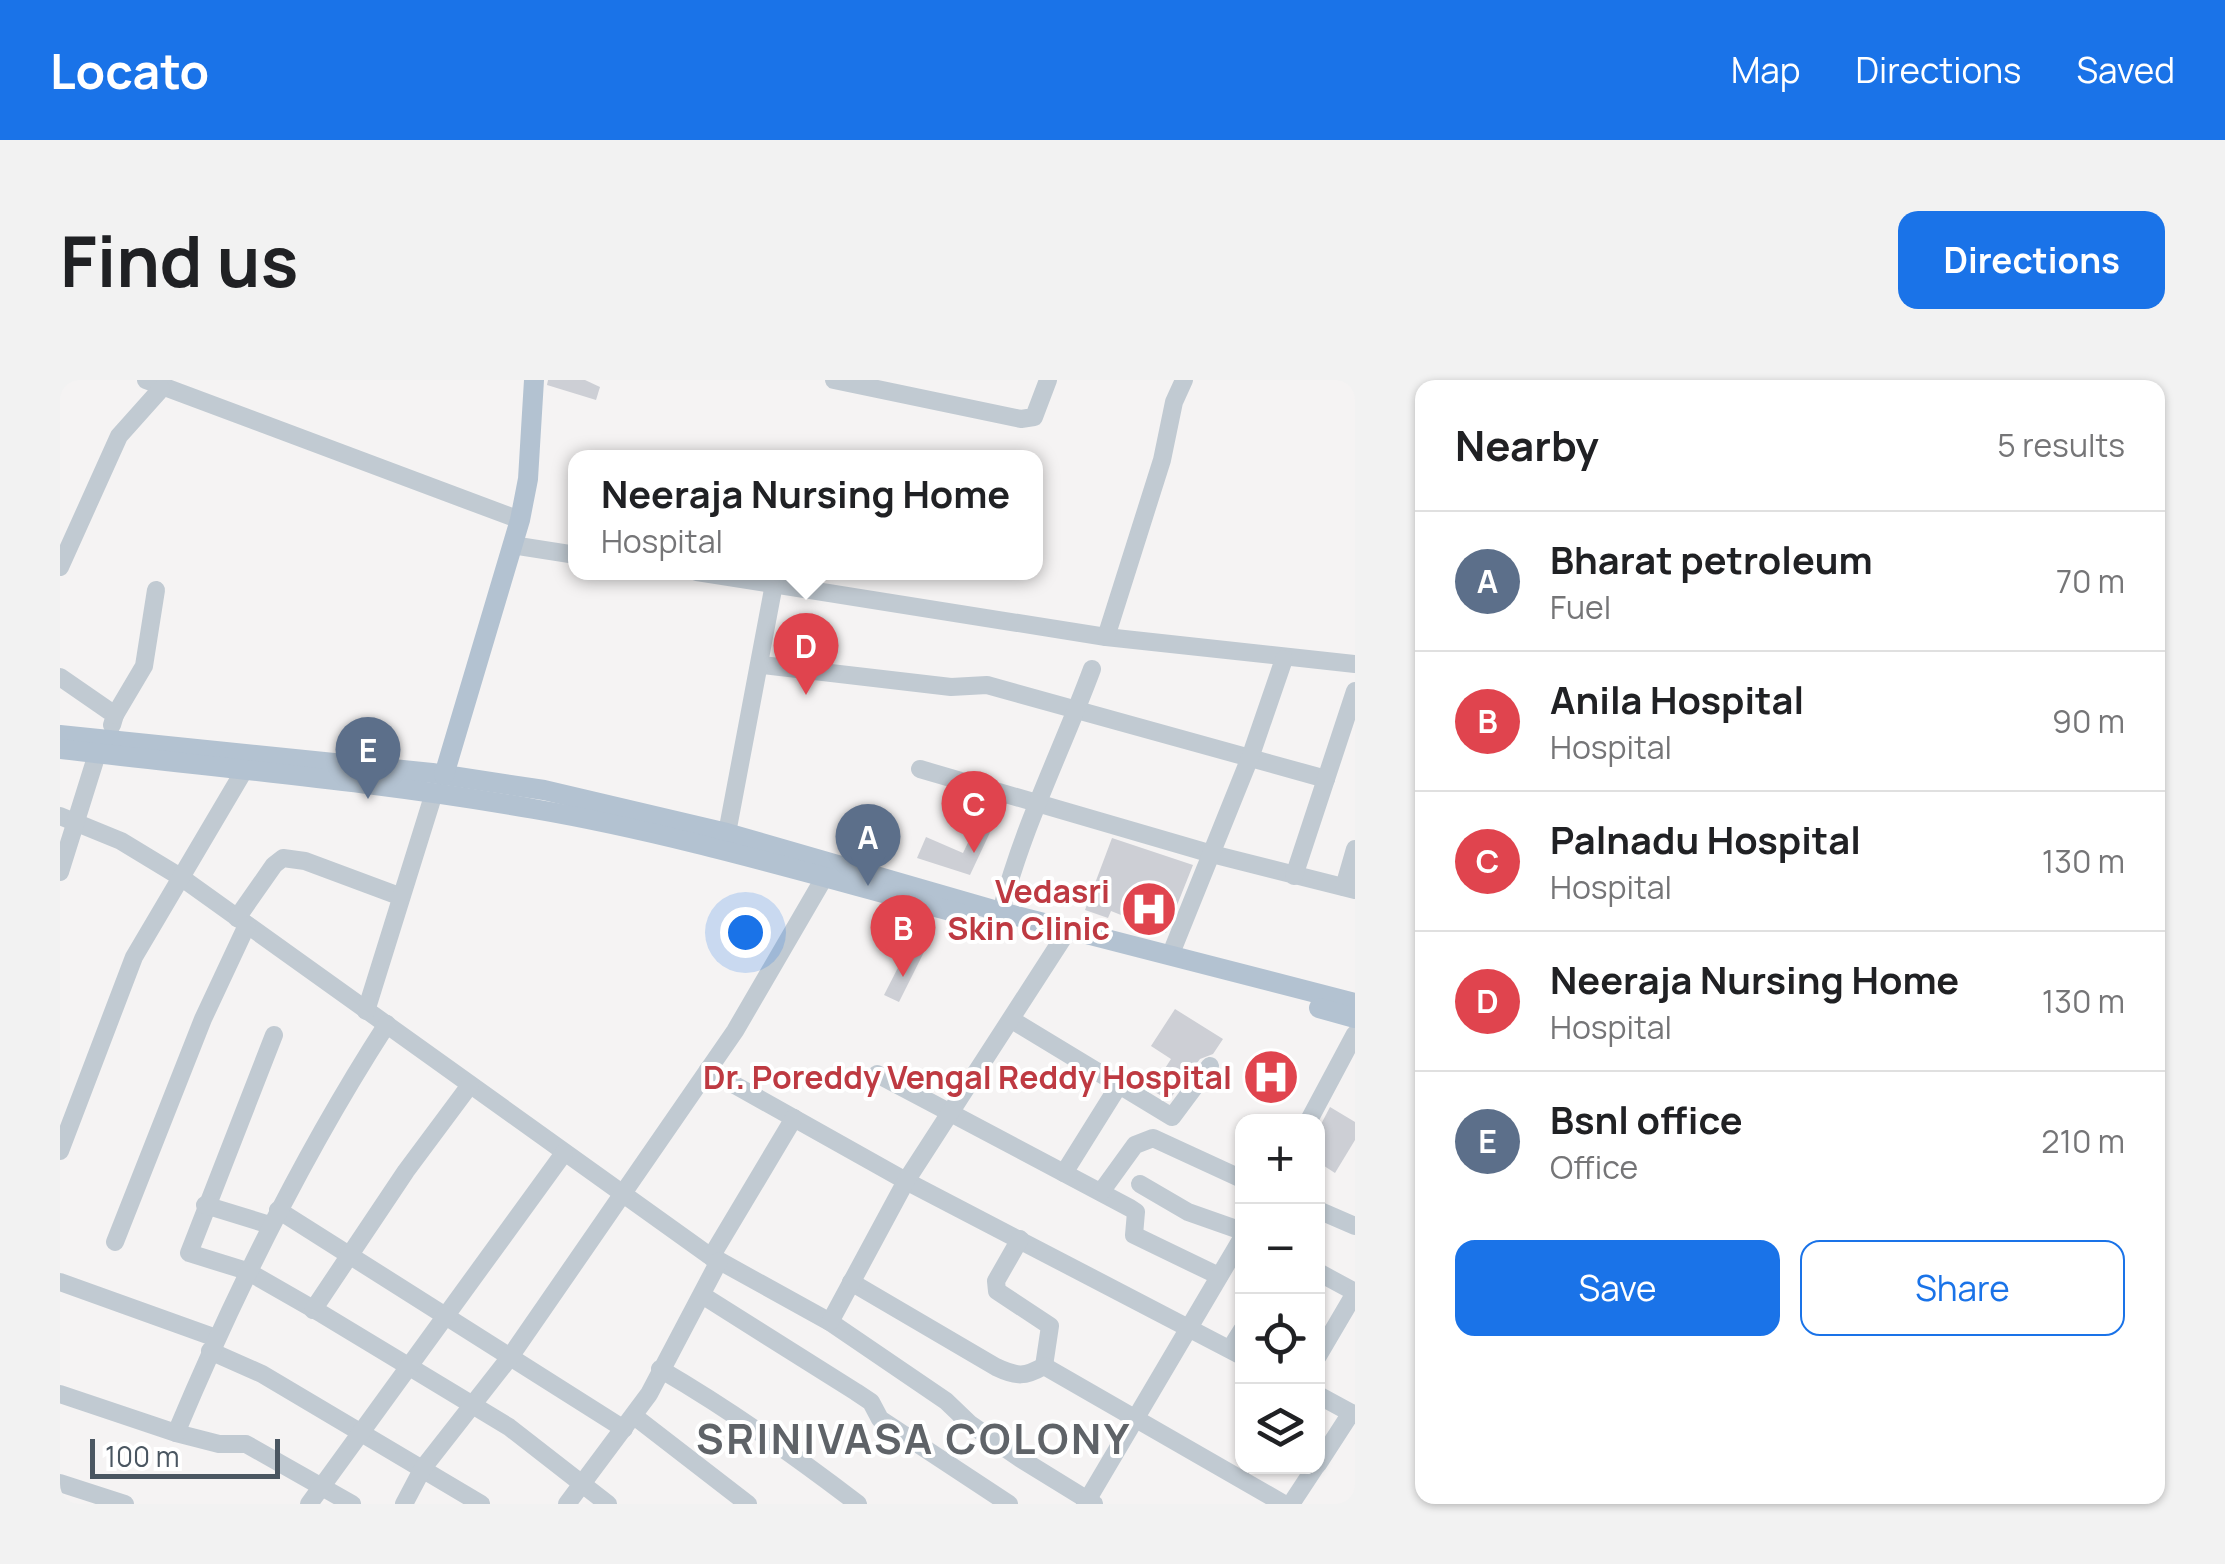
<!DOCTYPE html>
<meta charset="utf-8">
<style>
body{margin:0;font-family:Manrope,sans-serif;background:#f2f2f2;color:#202124}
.controls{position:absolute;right:30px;bottom:30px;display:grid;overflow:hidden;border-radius:20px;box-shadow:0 2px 8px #0004}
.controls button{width:90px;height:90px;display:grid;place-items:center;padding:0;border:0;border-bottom:2px solid #e0e0e0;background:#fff;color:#202124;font:50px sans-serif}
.scale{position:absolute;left:30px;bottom:25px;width:190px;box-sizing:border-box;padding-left:10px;border:5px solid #4a5661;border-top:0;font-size:28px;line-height:35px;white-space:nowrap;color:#4a5661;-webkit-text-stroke:8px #fff;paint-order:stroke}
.you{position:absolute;left:685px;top:552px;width:35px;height:35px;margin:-25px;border:8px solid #fff;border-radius:50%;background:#1a73e8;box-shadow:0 0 0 15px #1a73e833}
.badge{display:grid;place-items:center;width:65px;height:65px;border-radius:50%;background:#1a73e8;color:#fff;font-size:32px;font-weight:700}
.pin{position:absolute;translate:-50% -82px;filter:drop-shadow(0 2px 5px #0008)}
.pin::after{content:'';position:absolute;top:52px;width:35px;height:30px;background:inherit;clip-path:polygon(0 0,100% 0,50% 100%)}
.popup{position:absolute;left:508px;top:70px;width:475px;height:130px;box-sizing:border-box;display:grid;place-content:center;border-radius:20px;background:#fff;filter:drop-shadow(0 2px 8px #0005);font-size:32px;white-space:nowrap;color:#757577}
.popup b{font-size:38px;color:#202124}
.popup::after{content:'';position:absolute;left:50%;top:100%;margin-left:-20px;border:20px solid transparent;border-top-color:#fff}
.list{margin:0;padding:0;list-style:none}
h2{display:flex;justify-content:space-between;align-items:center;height:130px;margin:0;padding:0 40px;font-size:42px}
h2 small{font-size:32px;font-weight:400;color:#757577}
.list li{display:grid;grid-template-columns:65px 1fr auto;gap:30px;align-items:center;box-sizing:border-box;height:140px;padding:0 40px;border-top:2px solid #e0e0e0}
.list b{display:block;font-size:38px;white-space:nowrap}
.list p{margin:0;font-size:32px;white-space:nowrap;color:#757577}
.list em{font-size:32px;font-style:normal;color:#757577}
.actions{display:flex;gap:20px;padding:30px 40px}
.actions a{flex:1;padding:22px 0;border:2px solid #1a73e8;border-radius:20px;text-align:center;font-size:35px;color:#1a73e8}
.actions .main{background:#1a73e8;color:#fff}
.icon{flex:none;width:55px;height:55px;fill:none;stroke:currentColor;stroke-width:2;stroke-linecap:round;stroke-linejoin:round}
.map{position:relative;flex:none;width:1295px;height:1124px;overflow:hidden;border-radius:20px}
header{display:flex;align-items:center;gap:60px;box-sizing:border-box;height:140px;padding:0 50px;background:#1a73e8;color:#fff}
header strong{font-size:48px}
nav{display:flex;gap:55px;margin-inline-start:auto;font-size:35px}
.intro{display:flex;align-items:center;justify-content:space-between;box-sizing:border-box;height:240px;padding:0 60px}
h1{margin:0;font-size:70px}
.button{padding:25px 45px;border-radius:20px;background:#1a73e8;color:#fff;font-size:35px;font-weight:700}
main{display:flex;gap:60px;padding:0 60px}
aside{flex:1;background:#fff;border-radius:20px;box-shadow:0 2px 8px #0004}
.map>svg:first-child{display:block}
.building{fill:#cdcfd5}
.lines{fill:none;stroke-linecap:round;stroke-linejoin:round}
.minor{stroke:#c1cad2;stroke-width:18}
.major{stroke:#b3c2d1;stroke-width:20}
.labels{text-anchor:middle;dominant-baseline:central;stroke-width:8;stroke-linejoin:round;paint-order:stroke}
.health-label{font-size:32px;font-weight:bold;fill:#be3a42;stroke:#fff;text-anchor:end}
.district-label{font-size:42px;font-weight:bold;letter-spacing:2.5px;fill:#5f6368;stroke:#fff}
</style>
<header>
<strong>Locato</strong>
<nav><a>Map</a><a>Directions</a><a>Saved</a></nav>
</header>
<div class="intro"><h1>Find us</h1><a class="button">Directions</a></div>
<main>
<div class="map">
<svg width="1295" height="1124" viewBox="0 0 1295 1124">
<rect width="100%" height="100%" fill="#f5f3f3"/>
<g class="building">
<polygon points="488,0 525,0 540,7 536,20 487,5"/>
<polygon points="926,425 940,431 910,495 857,478 866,457 903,473"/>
<polygon points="1052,458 1133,485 1106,553 1051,531 1048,538 1025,530"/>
<polygon points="858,561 867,566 839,622 824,615 848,568 853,570"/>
<polygon points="1115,629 1163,659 1153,674 1140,679 1109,720 1091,710 1111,679 1091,666"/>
<polygon points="1270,727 1295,742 1295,760 1275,793 1258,782 1258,750"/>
</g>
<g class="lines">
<g class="minor">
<polyline points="86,0 460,140"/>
<polyline points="774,0 961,39 974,37 988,0"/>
<polyline points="452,165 516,175"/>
<polyline points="0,187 59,56 101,9"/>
<polyline points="637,192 1046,257 1295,284"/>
<polyline points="1046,257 1102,80 1114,22 1124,0"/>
<polyline points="702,285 891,307 927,305 1266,399"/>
<polyline points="0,297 55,335 52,345"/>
<polyline points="55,335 84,286 96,210"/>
<polyline points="860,389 1152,474 1295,510"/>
<polyline points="0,436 61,461 122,498 647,874 770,942 886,1021 910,1044 961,1079 1034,1124"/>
<polyline points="667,453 714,204"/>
<polyline points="0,492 37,374"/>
<polyline points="1234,496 1295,311"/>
<polyline points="1284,507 1295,469"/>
<path d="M941,532C962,448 1002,370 1032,289"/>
<polyline points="177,538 214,485 223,478 245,481 339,516"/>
<polyline points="1110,576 1191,375 1224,279"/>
<polyline points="306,631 374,413"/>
<polyline points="952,640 1112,737 1150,686"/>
<polyline points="214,655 129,873 187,891 262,934 449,1047 548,1124"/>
<polyline points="648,690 846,801 1182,976"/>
<polyline points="817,694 1070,828 1076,832 1074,855 1159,896"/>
<polyline points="1248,742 1295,654"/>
<polyline points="0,771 74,577 185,389"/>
<polyline points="1004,793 1059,705"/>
<polyline points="1080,804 1128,832 1182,851"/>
<polyline points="1041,812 1075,765 1093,758 1182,799"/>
<polyline points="145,825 210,845"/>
<polyline points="218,830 564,1049"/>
<polyline points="1258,830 1295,846"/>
<polyline points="55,862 143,639 187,545"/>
<polyline points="651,877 734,738"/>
<polyline points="1258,892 1295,912"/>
<polyline points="0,902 156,958"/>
<path d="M791,902L936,987C957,997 965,997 984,986L990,946L937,911L936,901L960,859"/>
<polyline points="642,915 796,1012 811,1022 820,1039 949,1124"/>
<polyline points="253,930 346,791 410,705"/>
<polyline points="770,942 846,801 1003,558"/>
<polyline points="1170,969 1182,950"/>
<polyline points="150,971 202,994 421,1124"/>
<polyline points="1258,976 1295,913"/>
<polyline points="984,986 1224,1124"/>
<path d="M600,989C669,1029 734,1075 798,1124"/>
<polyline points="0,1014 116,1053 159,1064 186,1064 292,1124"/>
<polyline points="1258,1015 1295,1035"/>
<polyline points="574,1036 688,1124"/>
<path d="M116,1053C176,910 243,774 327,644"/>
<polyline points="1258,1084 1291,1033"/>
<polyline points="0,1103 65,1124"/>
<polyline points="249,1124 504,773"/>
<polyline points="344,1124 363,1088 450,977 675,651 764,498"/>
<polyline points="507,1124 589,1014 659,881"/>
<polyline points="1025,1124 1182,858"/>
<polyline points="1231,1124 1256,1086"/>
</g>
<g class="major">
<polyline points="0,355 372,393 484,410 667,453 941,532 1295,623"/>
<path d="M0,369C158,388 317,401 474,429C619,454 760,497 902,534"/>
<polyline points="384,395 460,140 468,99 474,0"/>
<polyline points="1259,628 1295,638"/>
</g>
</g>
<defs>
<g id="hospital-disc" transform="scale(2.875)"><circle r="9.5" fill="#e0444e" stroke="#fff"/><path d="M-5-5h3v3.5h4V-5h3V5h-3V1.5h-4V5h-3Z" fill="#fff"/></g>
</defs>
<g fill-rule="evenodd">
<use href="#hospital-disc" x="1089" y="529"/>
<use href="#hospital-disc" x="1211" y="697"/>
</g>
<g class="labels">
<g class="health-label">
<text x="1050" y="511">Vedasri<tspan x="1050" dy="37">Skin Clinic</tspan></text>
<text x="1172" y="697">Dr. Poreddy Vengal Reddy Hospital</text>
</g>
<g class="district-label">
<text x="854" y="1058">SRINIVASA COLONY</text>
</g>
</g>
</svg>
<div class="controls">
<button>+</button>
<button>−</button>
<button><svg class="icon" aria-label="locate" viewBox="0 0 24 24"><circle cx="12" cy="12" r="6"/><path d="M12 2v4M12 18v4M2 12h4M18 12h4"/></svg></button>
<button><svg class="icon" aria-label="layers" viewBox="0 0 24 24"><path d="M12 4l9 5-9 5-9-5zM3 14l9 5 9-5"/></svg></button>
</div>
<div class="scale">100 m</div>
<div class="you"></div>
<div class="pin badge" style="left:808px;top:506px;background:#5c6f8a">A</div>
<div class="pin badge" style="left:843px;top:597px;background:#e0444e">B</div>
<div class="pin badge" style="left:914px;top:473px;background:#e0444e">C</div>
<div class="pin badge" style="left:746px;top:315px;background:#e0444e">D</div>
<div class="popup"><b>Neeraja Nursing Home</b>Hospital</div>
<div class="pin badge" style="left:308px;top:419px;background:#5c6f8a">E</div>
</div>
<aside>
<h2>Nearby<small>5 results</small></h2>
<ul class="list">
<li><span class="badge" style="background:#5c6f8a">A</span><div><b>Bharat petroleum</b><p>Fuel</p></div><em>70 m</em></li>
<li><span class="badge" style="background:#e0444e">B</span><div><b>Anila Hospital</b><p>Hospital</p></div><em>90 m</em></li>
<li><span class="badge" style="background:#e0444e">C</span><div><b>Palnadu Hospital</b><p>Hospital</p></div><em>130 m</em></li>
<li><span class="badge" style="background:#e0444e">D</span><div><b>Neeraja Nursing Home</b><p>Hospital</p></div><em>130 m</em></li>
<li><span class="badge" style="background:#5c6f8a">E</span><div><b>Bsnl office</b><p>Office</p></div><em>210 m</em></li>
</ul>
<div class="actions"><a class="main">Save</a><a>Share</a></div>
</aside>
</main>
